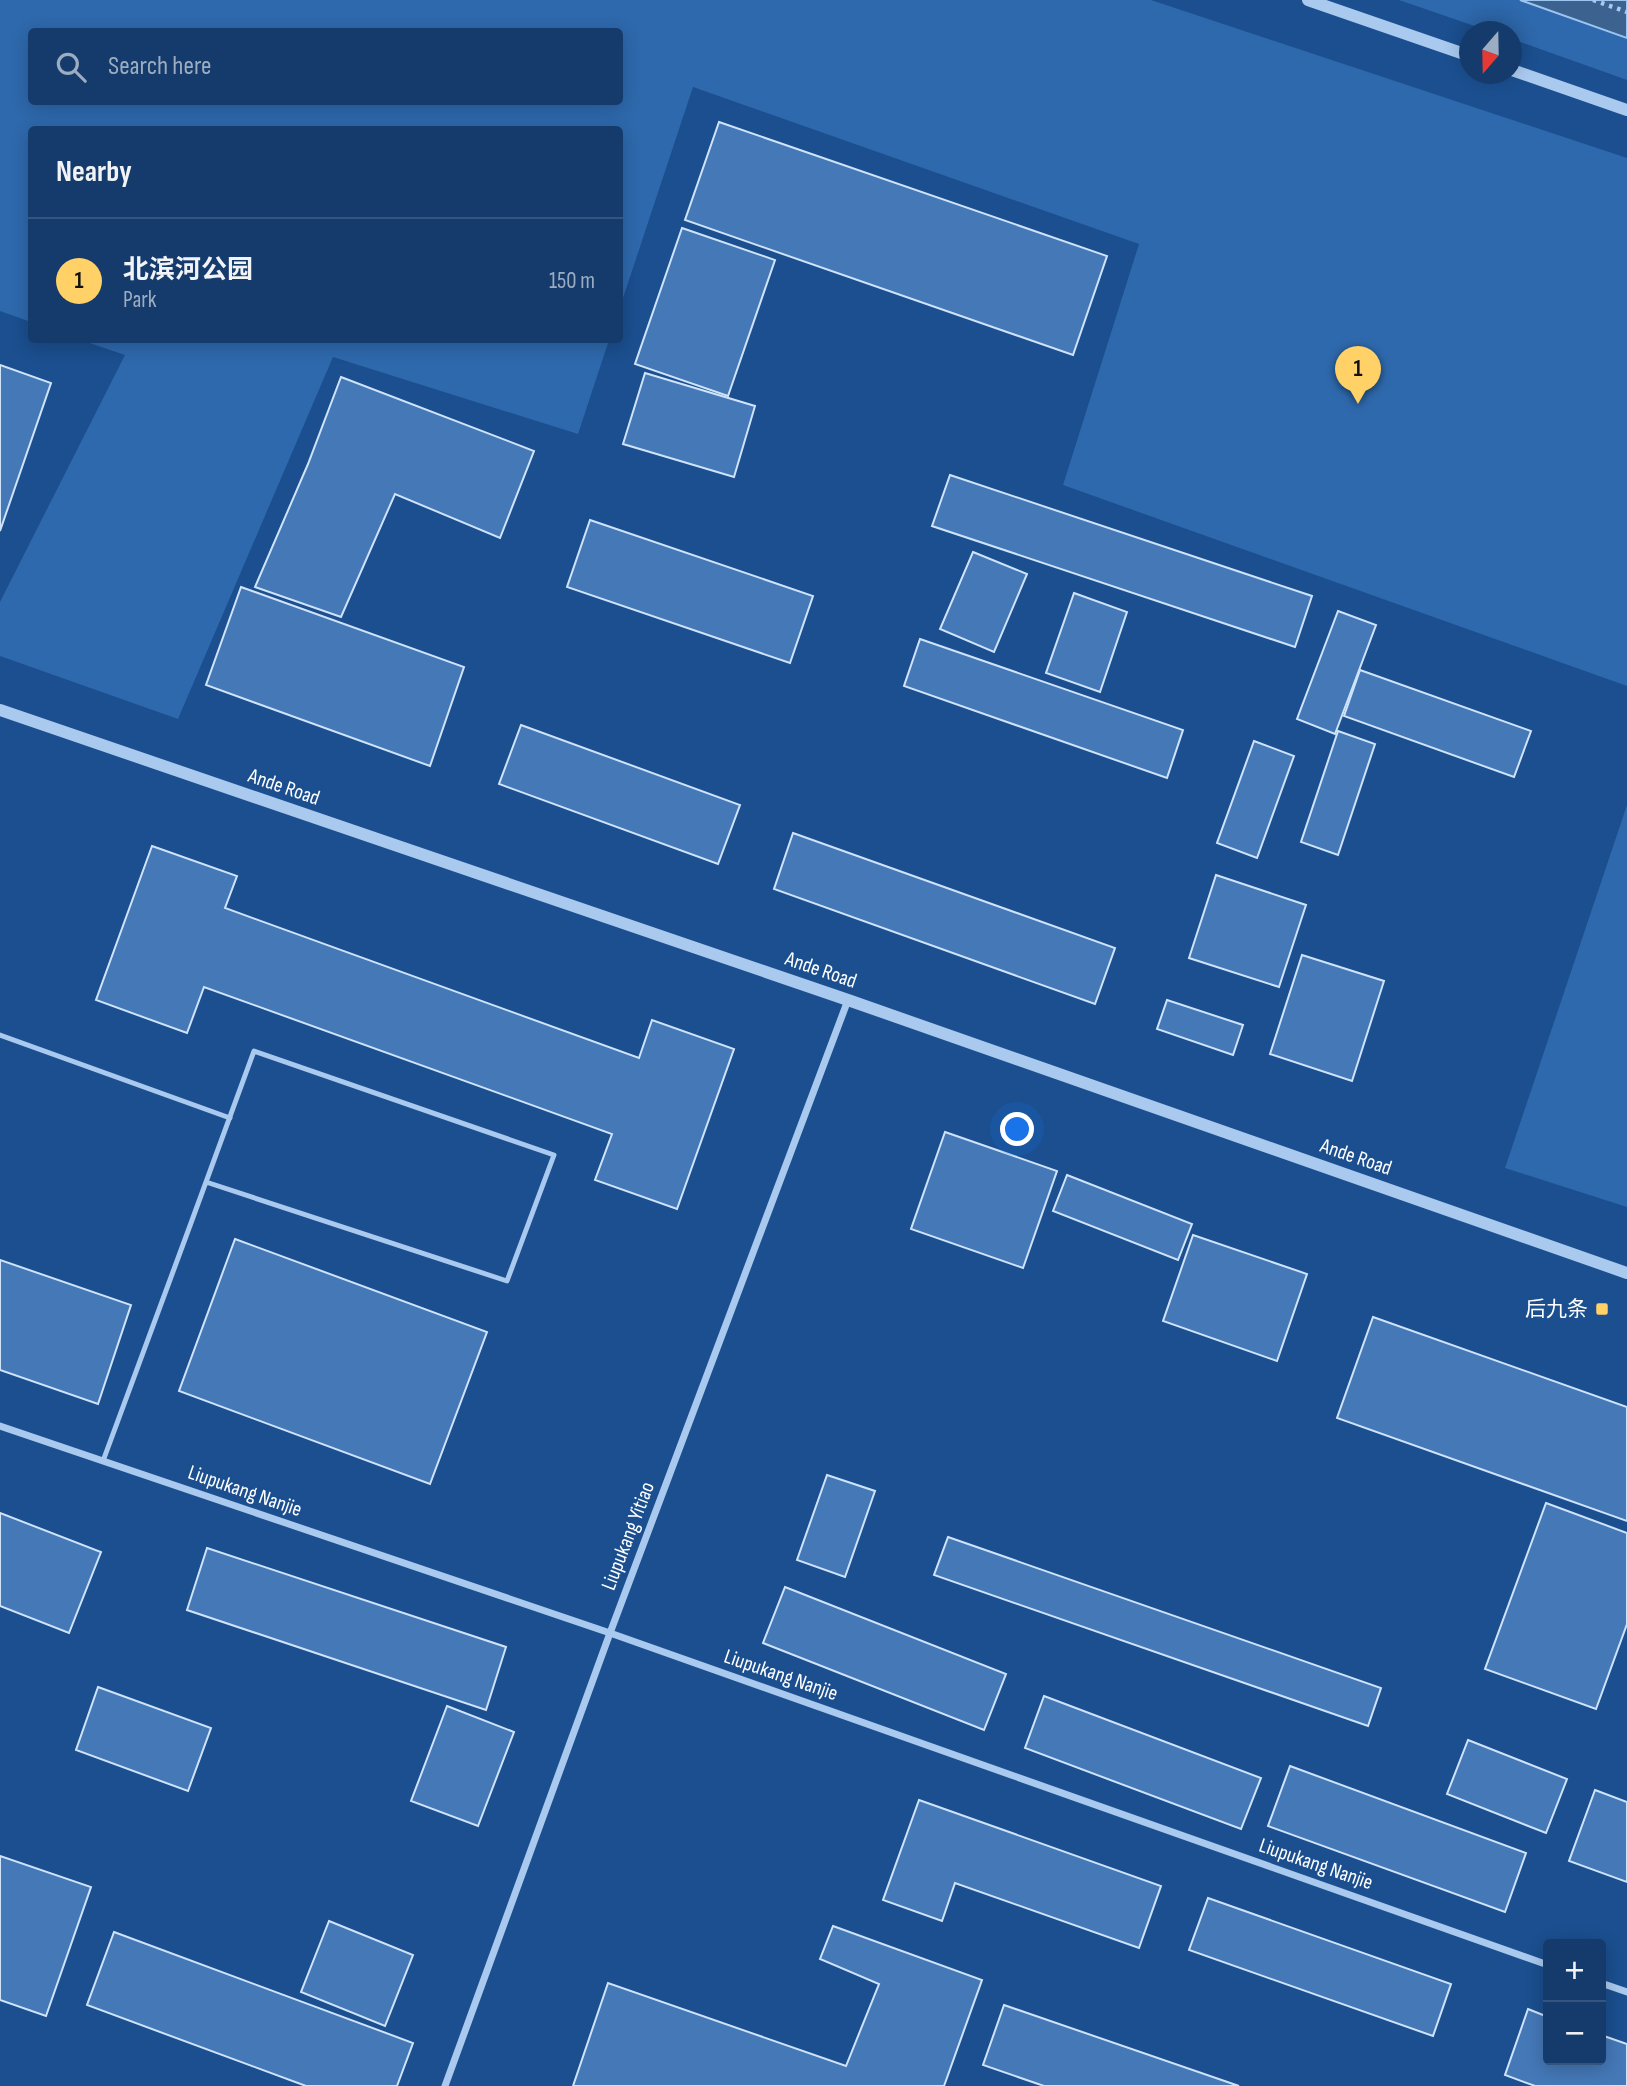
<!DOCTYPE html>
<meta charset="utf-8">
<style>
body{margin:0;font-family:"Sofia Sans Condensed","Noto Sans SC",sans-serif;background:#1d4271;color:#f1f3f6}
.controls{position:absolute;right:21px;bottom:21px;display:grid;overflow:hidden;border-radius:7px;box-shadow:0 4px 18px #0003}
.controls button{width:63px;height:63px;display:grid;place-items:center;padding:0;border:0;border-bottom:2px solid #33557e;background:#143b6b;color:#f1f3f6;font:35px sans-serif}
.compass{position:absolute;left:1459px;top:21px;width:63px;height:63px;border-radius:50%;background:#143b6b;box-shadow:0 4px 18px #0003;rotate:200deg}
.you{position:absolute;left:1018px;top:1130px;width:24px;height:24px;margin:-18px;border:5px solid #fff;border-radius:50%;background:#1a73e8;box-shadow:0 0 0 10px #1a73e833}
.badge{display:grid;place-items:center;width:46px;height:46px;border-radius:50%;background:#ffd166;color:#111;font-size:23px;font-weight:700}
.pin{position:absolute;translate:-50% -58px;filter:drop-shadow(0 2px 4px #0008)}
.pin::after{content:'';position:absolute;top:37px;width:24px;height:21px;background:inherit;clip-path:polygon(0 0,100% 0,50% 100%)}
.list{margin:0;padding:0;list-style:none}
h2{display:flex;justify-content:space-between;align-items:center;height:91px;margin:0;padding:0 28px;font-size:30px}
h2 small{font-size:23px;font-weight:400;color:#9dadc1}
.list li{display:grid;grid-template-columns:46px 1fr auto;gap:21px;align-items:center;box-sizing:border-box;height:126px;padding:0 28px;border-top:2px solid #33557e}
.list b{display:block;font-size:26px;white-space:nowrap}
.list p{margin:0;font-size:23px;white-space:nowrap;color:#9dadc1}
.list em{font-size:23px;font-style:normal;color:#9dadc1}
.icon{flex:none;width:38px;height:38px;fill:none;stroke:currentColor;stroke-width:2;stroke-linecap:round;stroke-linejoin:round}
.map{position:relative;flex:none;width:1627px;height:2086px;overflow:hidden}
.search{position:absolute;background:#143b6b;box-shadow:0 4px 18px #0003;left:28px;top:28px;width:595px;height:77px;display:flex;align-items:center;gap:18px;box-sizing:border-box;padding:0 24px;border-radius:7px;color:#9dadc1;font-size:26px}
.panel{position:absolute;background:#143b6b;box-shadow:0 4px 18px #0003;left:28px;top:126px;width:595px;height:217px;border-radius:7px}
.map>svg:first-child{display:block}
.green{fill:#2e69ad;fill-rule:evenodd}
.water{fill:#3c6290;stroke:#9cc4f0;stroke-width:2}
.building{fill:#4478b7;stroke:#cfe3fa;stroke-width:2}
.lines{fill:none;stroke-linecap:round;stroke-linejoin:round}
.path{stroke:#a9c9ee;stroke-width:4.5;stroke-dasharray:3.5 5;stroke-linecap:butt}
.service{stroke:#a9c9ee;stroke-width:5}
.minor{stroke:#a9c9ee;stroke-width:7}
.tertiary{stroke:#a9c9ee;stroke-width:12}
.poi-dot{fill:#ffd166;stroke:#1b4f8f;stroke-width:2.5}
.labels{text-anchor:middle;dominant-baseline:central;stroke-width:5;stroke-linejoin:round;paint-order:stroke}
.street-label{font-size:21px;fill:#fff;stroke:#1b4f8f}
.poi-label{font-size:21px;fill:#fff;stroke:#1b4f8f;text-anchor:end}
</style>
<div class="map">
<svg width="1627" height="2086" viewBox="0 0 1627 2086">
<rect width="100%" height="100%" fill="#1b4f8f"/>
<g class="green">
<path d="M0,0H1151L1627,158V686L1063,485L1139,244L693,87L620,307V130H32L31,322L0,311ZM32,32H620V102H32Z"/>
<polygon points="1399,0 1627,0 1627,80 1512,39 1512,32 1489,31"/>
<polygon points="81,340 609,340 578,434 333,357 178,719 0,656 0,602 125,355"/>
<polygon points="1627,805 1627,1207 1505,1168"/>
</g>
<polygon class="water" points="1520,0 1627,0 1627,38"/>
<g class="building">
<polygon points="719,122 1107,256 1073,355 685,220"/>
<polygon points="682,228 775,260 728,396 635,364"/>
<polygon points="0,365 51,383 0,531"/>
<polygon points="645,373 755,406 734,477 623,444"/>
<polygon points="341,377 534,451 500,538 395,494 341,617 255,587 308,464"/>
<polygon points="950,475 1312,596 1295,647 932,526"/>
<polygon points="590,520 813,596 790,663 567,587"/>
<polygon points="973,552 1027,574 994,652 940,629"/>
<polygon points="241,587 464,667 430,766 206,685"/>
<polygon points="1074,593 1127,612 1100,692 1046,673"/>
<polygon points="1338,611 1376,625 1335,734 1297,719"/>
<polygon points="920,639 1183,730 1167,778 904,686"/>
<polygon points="1360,670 1531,731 1514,777 1344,716"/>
<polygon points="521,725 740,805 718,864 499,784"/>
<polygon points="1338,731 1375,744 1338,855 1301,842"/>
<polygon points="1254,741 1294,756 1257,858 1217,843"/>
<polygon points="793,833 1115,948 1095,1004 774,889"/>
<polygon points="152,846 237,876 225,908 639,1058 652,1020 734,1049 677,1209 595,1180 612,1134 204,987 187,1033 96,1000"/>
<polygon points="1216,875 1306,905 1279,987 1189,958"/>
<polygon points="1302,955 1384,981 1352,1081 1270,1054"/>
<polygon points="1167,1000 1243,1025 1233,1055 1157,1029"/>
<polygon points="945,1132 1057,1171 1023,1268 911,1229"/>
<polygon points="1067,1175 1192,1224 1178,1260 1053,1211"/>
<polygon points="1193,1235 1307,1274 1277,1361 1163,1321"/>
<polygon points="235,1239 487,1332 430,1484 179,1391"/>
<polygon points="0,1260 131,1305 98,1404 0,1370"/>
<polygon points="1373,1317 1627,1407 1627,1521 1337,1418"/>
<polygon points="827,1475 875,1491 845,1577 797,1560"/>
<polygon points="1546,1503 1627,1533 1627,1624 1596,1709 1485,1669"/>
<polygon points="0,1513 101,1552 69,1633 0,1606"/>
<polygon points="948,1537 1381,1688 1368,1726 934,1575"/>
<polygon points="207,1548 506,1647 486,1710 187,1610"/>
<polygon points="785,1587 1006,1674 984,1730 763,1643"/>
<polygon points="98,1687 211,1728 188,1791 76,1750"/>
<polygon points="1044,1696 1261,1778 1241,1829 1025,1748"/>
<polygon points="447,1706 514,1732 478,1826 411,1801"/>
<polygon points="1468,1740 1567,1779 1546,1833 1447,1794"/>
<polygon points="1290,1766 1526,1853 1505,1912 1268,1826"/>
<polygon points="1595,1790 1627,1802 1627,1882 1569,1861"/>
<polygon points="919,1800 1161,1886 1139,1948 955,1883 942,1921 883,1900"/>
<polygon points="0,1856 91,1887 46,2016 0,2000"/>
<polygon points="1208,1898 1451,1984 1433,2036 1189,1950"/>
<polygon points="329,1921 413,1955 385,2026 301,1992"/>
<polygon points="833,1926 982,1980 944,2086 573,2086 608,1983 846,2066 879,1984 820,1959"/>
<polygon points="114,1932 413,2043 397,2086 306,2086 87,2005"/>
<polygon points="1004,2005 1239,2086 1044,2086 983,2065"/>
<polygon points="1528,2009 1548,2017 1548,2060 1601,2060 1601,2035 1627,2044 1627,2086 1535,2086 1505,2075"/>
</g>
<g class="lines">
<polyline class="path" points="1593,0 1627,12"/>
<g class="service">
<polyline points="0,1035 230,1118"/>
<path d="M103,1461C154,1324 204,1188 254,1051L554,1155L507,1281L206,1182"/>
</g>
<g class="minor">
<polyline points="0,1426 610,1633 1548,1965"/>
<polyline points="1601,1983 1627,1992"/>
<polyline points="445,2086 610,1633 848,1000"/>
</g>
<g class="tertiary">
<polyline points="1308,0 1470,56"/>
<polyline points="1512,70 1627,110"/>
<polyline points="0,710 848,1000 1627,1273"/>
</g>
</g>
<rect class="poi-dot" x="1595" y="1302" width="14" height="14" rx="3.5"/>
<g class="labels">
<g class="street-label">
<text transform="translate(284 787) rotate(19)">Ande Road</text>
<text transform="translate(821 970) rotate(19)">Ande Road</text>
<text transform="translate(1356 1157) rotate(19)">Ande Road</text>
<text transform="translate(245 1491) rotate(19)">Liupukang Nanjie</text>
<text transform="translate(628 1536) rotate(-69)">Liupukang Yitiao</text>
<text transform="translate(781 1675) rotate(19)">Liupukang Nanjie</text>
<text transform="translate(1316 1864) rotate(19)">Liupukang Nanjie</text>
</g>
<g class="poi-label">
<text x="1588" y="1309">后九条</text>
</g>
</g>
</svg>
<div class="controls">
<button>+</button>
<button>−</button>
</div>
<svg class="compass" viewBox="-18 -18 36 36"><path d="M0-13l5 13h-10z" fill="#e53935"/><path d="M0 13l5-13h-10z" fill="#9dadc1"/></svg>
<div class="you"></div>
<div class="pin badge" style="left:1358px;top:404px">1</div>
<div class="search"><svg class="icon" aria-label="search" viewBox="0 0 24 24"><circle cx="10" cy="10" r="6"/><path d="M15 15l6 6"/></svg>Search here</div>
<section class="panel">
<h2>Nearby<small></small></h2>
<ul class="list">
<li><span class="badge">1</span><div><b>北滨河公园</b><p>Park</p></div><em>150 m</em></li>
</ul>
</section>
</div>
